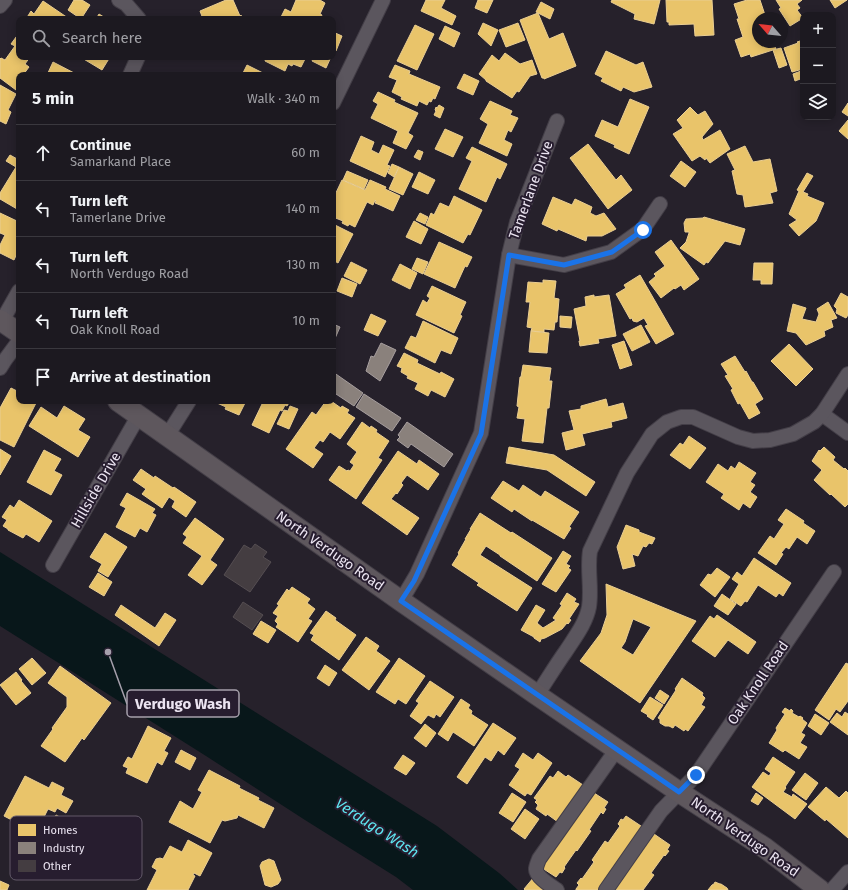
<!DOCTYPE html>
<meta charset="utf-8">
<style>
body{margin:0;font-family:"Fira Sans",sans-serif;background:#252229;color:#f1f3f6}
.controls{position:absolute;right:12px;top:12px;display:grid;overflow:hidden;border-radius:8px;box-shadow:0 2px 10px #0003}
.controls button{width:36px;height:36px;display:grid;place-items:center;padding:0;border:0;border-bottom:1px solid #3a383e;background:#1c1920;color:#f1f3f6;font:20px sans-serif}
.compass{position:absolute;left:752px;top:12px;width:36px;height:36px;border-radius:50%;background:#1c1920;box-shadow:0 2px 10px #0003;rotate:298deg}
.stop{position:absolute;width:12px;height:12px;margin:-9px;border:3px solid #1a73e8;border-radius:50%;background:#fff}
.stop.end{background:#1a73e8;border-color:#fff;box-shadow:0 1px 4px #0008}
.list{margin:0;padding:0;list-style:none}
h2{display:flex;justify-content:space-between;align-items:center;height:52px;margin:0;padding:0 16px;font-size:17px}
h2 small{font-size:13px;font-weight:400;color:#a0a0a5}
.list li{display:grid;grid-template-columns:26px 1fr auto;gap:12px;align-items:center;box-sizing:border-box;height:56px;padding:0 16px;border-top:1px solid #3a383e}
.list b{display:block;font-size:15px;white-space:nowrap}
.list p{margin:0;font-size:13px;white-space:nowrap;color:#a0a0a5}
.list em{font-size:13px;font-style:normal;color:#a0a0a5}
.icon{flex:none;width:22px;height:22px;fill:none;stroke:currentColor;stroke-width:2;stroke-linecap:round;stroke-linejoin:round}
.map{position:relative;flex:none;width:848px;height:890px;overflow:hidden}
.search{position:absolute;background:#1c1920;box-shadow:0 2px 10px #0003;left:16px;top:16px;width:320px;height:44px;display:flex;align-items:center;gap:10px;box-sizing:border-box;padding:0 14px;border-radius:8px;color:#a0a0a5;font-size:15px}
.panel{position:absolute;background:#1c1920;box-shadow:0 2px 10px #0003;left:16px;top:72px;width:320px;height:332px;border-radius:8px}
.map>svg:first-child{display:block}
.water{fill:#08171a}
.homes{fill:#e9c46a;stroke:#eace92;fill-rule:evenodd}
.industry{fill:#8a817c;stroke:#a79f9f}
.building{fill:#443d41;stroke:#554e52}
.lines{fill:none;stroke-linecap:round;stroke-linejoin:round}
.street-casing{stroke:#433e47;stroke-width:16}
.secondary-casing{stroke:#433e47;stroke-width:22}
.street{stroke:#5b565e;stroke-width:14}
.secondary{stroke:#5e575d;stroke-width:20}
.route{stroke:#1a73e8;stroke-width:5}
.labels{text-anchor:middle;dominant-baseline:central;stroke-width:4;stroke-linejoin:round;paint-order:stroke}
.street-label{font-size:14px;fill:#ebe4f1;stroke:#271d2f}
.water-label{font-size:15px;font-style:italic;fill:#5ee5f0;stroke:#271d2f}
.key{fill:#271d2f;stroke:#625969;stroke-width:1}
.key-label{font-size:11px;fill:#ebe4f1}
.leader{fill:none;stroke:#a6a0ac;stroke-width:1.5}
.callout-dot{fill:#a6a0ac;stroke:#271d2f;stroke-width:1.5}
.callout{fill:#271d2f;stroke:#a6a0ac;stroke-width:1.5}
.callout-label{font-size:15px;text-anchor:middle;font-weight:bold;fill:#ebe4f1}
</style>
<div class="map">
<svg width="848" height="890" viewBox="0 0 848 890">
<rect width="100%" height="100%" fill="#26212b"/>
<polygon class="water" points="0,552 437,826 499,873 518,890 413,890 396,877 305,820 206,756 0,626"/>
<g class="homes">
<polygon points="74,0 82,0 90,5 81,19 68,10"/>
<polygon points="226,0 233,0 240,16 241,15 243,19 203,19 200,11"/>
<polygon points="296,0 320,0 325,3 320,14 322,15 320,19 280,19 285,9 291,12"/>
<polygon points="426,0 445,0 441,8 456,16 452,25 421,11"/>
<polygon points="478,0 493,0 487,13 475,8"/>
<polygon points="612,0 660,0 654,24 634,19 635,14 611,2"/>
<polygon points="666,0 712,0 714,35 695,36 694,24 669,25 669,22 667,22"/>
<polygon points="747,0 760,0 766,18 758,18 758,42 773,42 776,49 751,57 750,54 741,57 735,40 743,37 737,19 739,19 734,4"/>
<polygon points="776,0 802,0 797,4 800,8 797,10 803,18 790,26 779,9 781,8"/>
<polygon points="830,0 847,0 835,8"/>
<polygon points="43,1 68,18 67,19 26,19 31,11 34,14"/>
<polygon points="541,2 554,9 550,19 536,12"/>
<polygon points="538,13 549,39 563,33 576,66 544,79 544,78 542,78 520,20"/>
<polygon points="99,14 107,19 96,19"/>
<polygon points="483,23 498,30 491,46 478,34"/>
<polygon points="518,23 525,40 506,47 499,30"/>
<polygon points="415,25 434,34 417,70 397,61"/>
<polygon points="445,26 460,33 454,47 439,39"/>
<polygon points="333,32 342,36 336,51 333,49"/>
<polygon points="19,33 19,57 30,57 25,64 29,67 23,75 19,75 19,86 16,90 0,78 0,59 1,58 5,60 15,46 11,44"/>
<polygon points="803,40 803,69 792,72 784,48 798,43 797,42"/>
<polygon points="781,48 787,65 779,68 773,50"/>
<polygon points="606,51 636,65 643,62 652,87 634,92 623,87 621,91 601,81 603,78 595,74"/>
<polygon points="505,53 520,64 532,60 537,74 530,76 519,92 517,91 512,98 486,81 486,80 479,74 492,55 499,61"/>
<polygon points="83,57 110,57 102,70 82,58"/>
<polygon points="266,57 306,57 301,67 293,64 292,66 288,64 285,71 265,61"/>
<polygon points="314,57 331,57 326,68 312,61"/>
<polygon points="53,62 78,75 47,75"/>
<polygon points="247,65 267,75 242,75"/>
<polygon points="395,65 410,71 409,74 440,87 435,99 433,98 431,102 429,101 427,105 419,101 417,106 401,99 402,97 392,92 397,80 389,77"/>
<polygon points="801,71 803,78 795,81 793,74"/>
<polygon points="464,74 479,81 473,95 457,88"/>
<polygon points="0,85 16,94 8,110 11,112 6,124 0,121"/>
<polygon points="378,92 395,100 394,102 418,113 408,133 413,136 406,149 393,143 398,131 371,118 378,104 373,101"/>
<polygon points="630,99 649,107 629,154 614,147 615,145 595,136 602,120 618,127"/>
<polygon points="490,101 512,111 510,115 518,118 511,132 508,130 504,140 512,144 507,156 479,143 488,124 480,119"/>
<polygon points="848,103 848,116 842,112"/>
<polygon points="439,105 444,108 440,118 434,115 436,111 435,110 436,107 437,108"/>
<polygon points="690,107 698,115 705,111 713,124 702,137 703,140 720,130 730,149 710,163 706,158 705,160 700,156 692,161 673,134 683,128 677,120"/>
<polygon points="848,120 848,139 839,131"/>
<polygon points="445,129 463,137 453,157 435,149"/>
<polygon points="361,136 374,142 371,150 379,154 383,145 394,150 387,165 390,166 385,177 350,161"/>
<polygon points="588,144 616,180 621,175 632,190 608,209 570,158"/>
<polygon points="745,146 753,162 770,159 777,191 770,193 773,203 745,207 743,195 737,194 732,171 735,170 727,154"/>
<polygon points="472,147 507,164 500,179 497,177 486,202 459,189 472,161 466,158"/>
<polygon points="418,150 423,152 420,160 414,157"/>
<polygon points="10,155 19,160 19,205 17,209 0,199 0,193 16,167 6,161"/>
<polygon points="681,161 696,172 685,187 670,176"/>
<polygon points="392,164 399,167 394,177 388,173"/>
<polygon points="399,167 413,174 403,195 389,189"/>
<polygon points="347,171 368,180 364,189 343,180"/>
<polygon points="419,172 435,180 428,194 412,187"/>
<polygon points="807,173 813,176 803,192 808,194 807,196 824,203 816,221 799,236 789,225 797,220 789,214 799,191 797,190"/>
<polygon points="342,180 365,190 370,180 386,187 385,189 400,196 393,211 380,205 375,203 376,201 375,200 373,205 367,202 355,227 349,224 348,226 342,223 343,221 333,217 333,199"/>
<polygon points="454,196 482,210 470,235 468,234 463,243 426,225 431,213 434,215 440,203 449,207"/>
<polygon points="553,197 572,205 575,199 592,207 590,213 596,216 604,213 616,229 602,236 587,236 586,241 558,229 557,231 542,224"/>
<polygon points="0,213 19,222 19,249 14,260 0,253 0,245 5,235 0,233"/>
<polygon points="420,213 428,217 425,224 416,220"/>
<polygon points="704,217 745,229 740,245 725,241 708,263 706,262 704,265 680,248 686,242 689,233 689,232 685,232 684,223 686,219 703,218"/>
<polygon points="414,221 428,229 421,244 406,237"/>
<polygon points="333,224 353,234 338,263 333,260"/>
<polygon points="671,240 699,279 684,290 681,285 675,289 674,288 661,298 649,282 656,276 654,274 665,266 655,252"/>
<polygon points="439,242 472,257 467,267 465,266 455,288 424,274"/>
<polygon points="417,258 428,262 423,274 412,269"/>
<polygon points="351,262 367,270 360,284 344,276"/>
<polygon points="754,263 773,263 772,284 761,284 761,280 753,280"/>
<polygon points="400,264 417,273 410,289 392,280"/>
<polygon points="640,275 674,334 656,344 645,326 648,325 644,318 637,322 633,321 632,318 630,319 616,294 626,288 624,285"/>
<polygon points="342,278 357,284 352,297 337,291"/>
<polygon points="543,280 556,281 554,298 559,299 557,322 555,322 554,330 544,329 544,332 531,331 532,328 527,327 530,302 526,302 528,282 543,283"/>
<polygon points="432,286 466,302 460,315 462,316 454,333 416,315 423,300 427,303 430,298 427,296"/>
<polygon points="841,293 848,297 848,315 846,318 836,313 837,309 834,306"/>
<polygon points="594,295 594,297 609,295 616,336 598,339 599,343 580,346 579,341 580,341 574,309 586,306 585,297"/>
<polygon points="828,302 837,318 831,320 833,327 824,331 825,336 806,345 796,333 787,331 793,304 806,308 802,319 816,322 819,314 817,309"/>
<polygon points="371,314 386,321 378,336 364,330"/>
<polygon points="560,316 572,317 571,328 560,327"/>
<polygon points="423,321 458,338 451,354 441,350 435,363 405,348 411,336 416,338"/>
<polygon points="641,325 650,342 632,351 623,334"/>
<polygon points="531,331 549,333 547,353 529,352"/>
<polygon points="624,341 632,365 620,369 612,345"/>
<polygon points="789,344 813,369 796,386 771,361"/>
<polygon points="404,353 418,360 417,363 440,374 441,372 454,379 445,397 431,390 428,396 415,389 418,383 407,378 408,376 401,372 402,368 397,366"/>
<polygon points="735,356 745,372 746,371 752,382 753,382 763,399 755,404 760,413 749,419 740,403 738,404 731,390 733,389 725,376 728,375 721,364"/>
<polygon points="523,365 551,368 549,381 552,381 549,408 547,408 543,443 522,441 525,419 517,418 519,407 517,406 520,377 521,377"/>
<polygon points="11,388 19,392 19,401 37,401 14,447 0,440 0,408"/>
<polygon points="606,399 608,407 623,403 627,418 611,422 612,427 582,434 585,445 566,450 562,433 574,430 569,411 581,409 581,406"/>
<polygon points="218,401 246,401 239,415 225,409 226,407 217,403"/>
<polygon points="263,401 290,401 287,406 285,405 282,411 280,410 269,433 252,425 263,402"/>
<polygon points="326,401 331,401 341,408 342,406 349,410 347,413 355,418 340,439 330,432 323,442 320,440 314,448 323,454 313,468 286,449 312,412 316,415"/>
<polygon points="64,406 85,419 78,430 90,437 78,457 29,426 41,407 57,418"/>
<polygon points="290,406 298,409 289,429 277,424 284,410 288,411"/>
<polygon points="362,422 370,428 371,426 377,430 376,432 389,441 378,458 382,460 356,499 329,480 339,466 347,471 348,470 350,471 354,465 350,462 357,452 347,444"/>
<polygon points="689,436 706,448 690,469 670,455 680,443 683,445"/>
<polygon points="509,447 554,455 595,482 586,496 547,470 506,463"/>
<polygon points="824,447 835,457 833,460 844,469 845,468 848,471 848,504 845,507 831,494 830,495 814,480 822,470 812,461 819,450 820,451"/>
<polygon points="0,449 11,456 0,475"/>
<polygon points="44,450 61,459 54,471 62,475 51,495 27,482"/>
<polygon points="398,451 417,464 419,460 439,474 428,490 407,475 401,483 403,485 397,494 396,493 391,499 419,518 407,535 362,503"/>
<polygon points="739,462 756,473 750,482 755,485 750,492 757,497 750,508 743,503 739,510 721,498 724,494 706,482 718,464 728,471 731,466 735,469"/>
<polygon points="141,469 154,478 155,476 173,488 174,487 196,502 186,517 172,507 175,501 169,497 162,508 142,494 146,489 133,480"/>
<polygon points="503,481 519,491 523,485 541,497 545,491 579,512 569,527 571,528 564,539 532,520 532,521 514,509 512,512 491,498"/>
<polygon points="127,493 155,509 152,513 156,515 147,532 140,528 135,537 116,527 126,508 120,505"/>
<polygon points="19,500 52,521 39,542 26,534 23,538 8,530 8,529 3,526 7,520 2,517 10,505 14,508"/>
<polygon points="786,509 804,521 803,523 815,531 807,544 797,537 789,549 786,547 781,553 783,554 776,565 758,553 770,536 774,539 784,524 778,520"/>
<polygon points="480,513 511,533 512,532 552,558 537,581 500,556 500,555 486,546 480,555 532,588 517,611 477,585 479,583 452,565 459,554 458,553 466,539 465,539 471,529 470,529"/>
<polygon points="195,518 224,539 210,560 217,565 202,585 188,575 202,556 183,543 187,537 183,534"/>
<polygon points="626,525 639,530 639,532 655,538 652,544 649,543 646,547 643,546 638,556 632,554 635,566 623,569 617,547"/>
<polygon points="105,533 127,547 108,577 98,571 102,564 90,557"/>
<polygon points="563,551 571,556 566,564 570,566 568,568 571,570 556,592 542,584"/>
<polygon points="754,558 791,583 783,596 779,593 776,597 758,585 747,602 745,601 741,606 730,599 739,584 732,579 737,572 742,576"/>
<polygon points="717,568 730,577 715,597 700,585 708,574 711,575"/>
<polygon points="98,573 112,582 104,596 89,587"/>
<path d="M606,584L696,621L640,703L580,661L601,633L607,615ZM633,619L651,627L633,655L621,648L625,642Z"/>
<polygon points="292,587 310,599 307,603 315,609 308,619 312,621 298,642 276,627 278,624 275,621 278,616 273,613 279,605 277,604 287,589 289,591"/>
<polygon points="567,593 576,599 574,602 579,604 569,619 571,620 568,624 567,623 562,629 545,638 541,639 540,642 534,638 534,637 521,630 536,605 545,610 537,623 543,628 556,620 553,618 562,605 560,604"/>
<polygon points="722,594 736,604 728,615 714,606"/>
<polygon points="121,605 155,628 165,613 176,620 159,646 115,615"/>
<polygon points="326,611 336,618 335,620 356,635 339,660 311,640 314,635 310,633"/>
<polygon points="717,615 756,642 748,654 728,640 715,657 692,641 710,616 714,619"/>
<polygon points="261,621 276,630 268,643 253,634"/>
<polygon points="366,637 379,646 376,651 390,661 369,690 342,670"/>
<polygon points="32,658 46,673 32,685 19,669"/>
<polygon points="399,658 425,676 406,704 398,699 395,704 376,692"/>
<polygon points="846,663 848,664 848,701 840,712 836,709 829,720 815,710"/>
<polygon points="325,665 337,673 329,686 317,678"/>
<polygon points="60,666 111,703 84,740 82,738 65,762 41,746 53,729 52,728 67,707 67,697 48,683"/>
<polygon points="16,672 22,680 21,681 31,693 16,705 0,685"/>
<polygon points="682,678 703,693 702,695 705,698 701,705 705,707 688,731 685,729 684,731 675,725 673,728 669,726 665,726 660,723 660,719 658,718 676,690 675,689"/>
<polygon points="430,681 454,697 440,717 436,714 434,718 428,715 421,724 410,716 419,703 416,701"/>
<polygon points="660,690 669,696 664,704 655,698"/>
<polygon points="650,697 663,705 653,720 647,716 648,715 641,711"/>
<polygon points="461,699 470,705 468,708 472,711 471,714 488,725 474,746 453,732 448,741 438,734"/>
<polygon points="785,708 790,711 791,709 793,711 792,713 799,717 800,716 803,718 802,719 807,723 801,733 805,735 800,743 807,747 799,759 785,750 783,752 769,743 777,730 776,728 785,714 782,712"/>
<polygon points="845,712 848,714 848,735 830,722 837,713 842,717"/>
<polygon points="815,714 829,723 821,735 808,726"/>
<polygon points="493,723 516,738 504,755 498,750 491,761 485,757 467,784 457,777"/>
<polygon points="425,724 436,733 426,747 414,738"/>
<polygon points="148,726 171,738 164,751 168,753 162,765 157,762 147,783 126,773 128,768 123,766 128,757 132,759"/>
<polygon points="181,750 196,758 190,770 175,762"/>
<polygon points="523,753 533,760 538,753 552,763 531,795 527,793 525,796 509,785 520,769 515,766"/>
<polygon points="403,755 415,763 406,775 394,768"/>
<polygon points="773,757 795,772 785,787 786,788 783,792 792,797 793,794 807,804 795,819 752,787 763,772 769,776 771,773 765,769"/>
<polygon points="209,770 240,786 239,788 259,798 258,800 274,808 264,828 238,815 237,818 225,821 222,820 210,843 169,822 180,801 193,809 202,792 198,790"/>
<polygon points="558,771 566,777 568,775 583,785 558,822 547,814 546,816 536,809 538,805 535,802 537,800 534,798 550,776 553,778"/>
<polygon points="805,773 818,783 806,800 792,790"/>
<polygon points="25,776 49,788 52,782 64,788 61,795 73,801 66,813 57,808 55,812 48,809 43,819 40,818 33,831 4,816"/>
<polygon points="826,787 839,798 846,791 848,793 848,838 826,819 825,821 808,807"/>
<polygon points="591,791 608,802 604,808 606,809 603,814 601,812 589,830 591,831 577,851 576,850 564,867 565,868 562,873 560,872 556,877 539,866"/>
<polygon points="512,793 526,802 513,822 499,813"/>
<polygon points="756,793 763,798 758,805 751,801"/>
<polygon points="525,809 539,819 525,839 511,829"/>
<polygon points="56,815 69,822 68,823 77,828 76,829 87,835 80,849 47,832"/>
<polygon points="626,816 644,828 600,890 576,890 576,889 579,885 577,883 581,878 582,879 594,862 592,860 605,841 608,843 620,826 618,824 621,819 623,820"/>
<polygon points="654,834 670,845 667,850 669,851 665,856 664,855 651,873 654,875 643,890 615,890"/>
<polygon points="188,840 212,853 200,876 194,873 193,875 195,876 188,890 147,890 157,870 152,867 156,859 160,858 163,859 170,846 182,852"/>
<polygon points="269,859 274,861 281,880 278,884 271,887 265,885 260,866 262,862"/>
<polygon points="534,877 549,890 525,890 524,889"/>
<polygon points="0,881 9,885 7,890 0,890"/>
<polygon points="715,882 720,884 721,884 727,888 728,890 708,890 712,885 714,884"/>
</g>
<g class="industry">
<polygon points="333,324 340,327 333,343"/>
<polygon points="381,343 396,350 389,364 380,381 366,371 371,356 374,357"/>
<polygon points="333,372 363,393 354,406 333,392"/>
<polygon points="364,394 401,418 392,431 356,407"/>
<polygon points="407,422 453,454 444,467 411,444 408,448 397,440 400,437 398,435"/>
</g>
<g class="building">
<polygon points="255,544 267,552 263,557 271,562 250,592 224,575 244,545 251,549"/>
<polygon points="243,602 263,615 252,630 233,617"/>
</g>
<g class="lines">
<g class="street-casing">
<g id="street">
<polyline points="119,0 126,4 139,19"/>
<polyline points="0,6 5,0"/>
<polyline points="130,75 138,57"/>
<polyline points="333,103 383,0"/>
<polyline points="509,255 564,265 611,252 643,229 660,204"/>
<polyline points="2,321 19,291"/>
<polyline points="0,368 5,360 19,341"/>
<polyline points="822,414 848,433"/>
<polyline points="167,436 189,401"/>
<polyline points="53,565 139,415"/>
<polyline points="401,601 417,574 481,433 509,255 517,222 557,121"/>
<path d="M537,695C547,680 556,665 566,651C575,637 586,623 589,607C592,588 587,570 590,551L627,473L652,434L667,422L681,417H693L738,437L753,441L770,440L793,434L814,422L822,414L848,374"/>
<path d="M557,890C551,886 535,876 536,869C536,866 538,862 539,859L617,749"/>
<polyline points="606,890 661,811 696,775 834,572"/>
<polyline points="832,890 848,872"/>
</g>
</g>
<g class="secondary-casing">
<g id="secondary">
<polyline points="0,320 19,333"/>
<polyline points="118,401 401,601 537,695 679,792 765,848 820,890"/>
</g>
</g>
<use href="#street" class="street"/>
<use href="#secondary" class="secondary"/>
</g>
<g class="lines">
<polyline class="route" points="643,230 612,252 564,265 509,255 481,434 414,581 401,601 679,792 696,775"/>
</g>
<g class="labels">
<g class="street-label">
<text transform="translate(531 190) rotate(-70)">Tamerlane Drive</text>
<text transform="translate(96 490) rotate(-60)">Hillside Drive</text>
<text transform="translate(330 551) rotate(35)">North Verdugo Road</text>
<text transform="translate(758 683) rotate(-56)">Oak Knoll Road</text>
<text transform="translate(745 837) rotate(35)">North Verdugo Road</text>
</g>
<g class="water-label">
<text transform="translate(377 828) rotate(33)">Verdugo Wash</text>
</g>
</g>
<rect x="10" y="816" width="132" height="64" rx="6" class="key"/>
<rect x="18" y="824" width="18" height="12" fill="#e9c46a"/>
<rect x="18" y="842" width="18" height="12" fill="#8a817c"/>
<rect x="18" y="860" width="18" height="12" fill="#443d41"/>
<g class="key-label">
<text x="43" y="834">Homes</text>
<text x="43" y="852">Industry</text>
<text x="43" y="870">Other</text>
</g>
<path class="leader" d="M108 652L127 704"/>
<circle class="callout-dot" cx="108" cy="652" r="4"/>
<rect class="callout" x="127" y="690" width="112" height="27" rx="4"/>
<g class="callout-label">
<text x="183" y="709">Verdugo Wash</text>
</g>
</svg>
<div class="controls">
<button>+</button>
<button>−</button>
<button><svg class="icon" aria-label="layers" viewBox="0 0 24 24"><path d="M12 4l9 5-9 5-9-5zM3 14l9 5 9-5"/></svg></button>
</div>
<svg class="compass" viewBox="-18 -18 36 36"><path d="M0-13l5 13h-10z" fill="#e53935"/><path d="M0 13l5-13h-10z" fill="#a0a0a5"/></svg>
<div class="stop" style="left:643px;top:230px"></div>
<div class="stop end" style="left:696px;top:775px"></div>
<div class="search"><svg class="icon" aria-label="search" viewBox="0 0 24 24"><circle cx="10" cy="10" r="6"/><path d="M15 15l6 6"/></svg>Search here</div>
<section class="panel">
<h2>5 min<small>Walk · 340 m</small></h2>
<ul class="list">
<li><svg class="icon" aria-label="ahead" viewBox="0 0 24 24"><path d="M12 20V5M6 11l6-6 6 6"/></svg><div><b>Continue</b><p>Samarkand Place</p></div><em>60 m</em></li>
<li><svg class="icon" aria-label="left" viewBox="0 0 24 24"><path d="M17 20v-9H6M10 6l-5 5 5 5"/></svg><div><b>Turn left</b><p>Tamerlane Drive</p></div><em>140 m</em></li>
<li><svg class="icon" aria-label="left" viewBox="0 0 24 24"><path d="M17 20v-9H6M10 6l-5 5 5 5"/></svg><div><b>Turn left</b><p>North Verdugo Road</p></div><em>130 m</em></li>
<li><svg class="icon" aria-label="left" viewBox="0 0 24 24"><path d="M17 20v-9H6M10 6l-5 5 5 5"/></svg><div><b>Turn left</b><p>Oak Knoll Road</p></div><em>10 m</em></li>
<li><svg class="icon" aria-label="arrive" viewBox="0 0 24 24"><path d="M6 21V4h12l-3 4 3 4H6"/></svg><div><b>Arrive at destination</b></div></li>
</ul>
</section>
</div>
